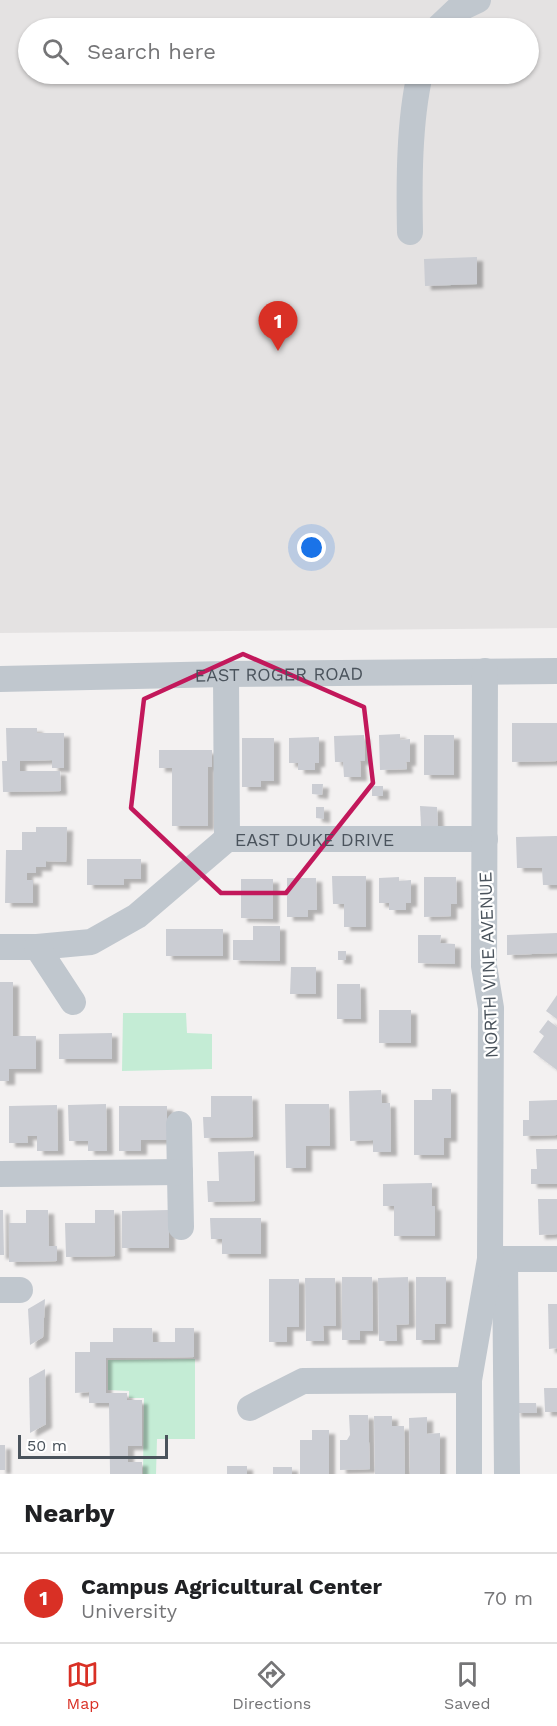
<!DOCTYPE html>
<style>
body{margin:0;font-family:"Work Sans",sans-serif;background:#f2f2f2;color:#202124}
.scale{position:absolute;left:18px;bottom:15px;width:150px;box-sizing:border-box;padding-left:6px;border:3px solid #4a535c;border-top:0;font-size:16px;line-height:21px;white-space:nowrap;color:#4a535c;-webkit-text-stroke:4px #fff;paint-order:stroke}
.you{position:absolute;left:312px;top:548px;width:21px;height:21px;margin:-15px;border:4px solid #fff;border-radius:50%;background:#1a73e8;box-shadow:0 0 0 9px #1a73e833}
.badge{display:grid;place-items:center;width:39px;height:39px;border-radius:50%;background:#d93025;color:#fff;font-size:20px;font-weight:700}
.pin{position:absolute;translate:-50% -50px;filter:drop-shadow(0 2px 3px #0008)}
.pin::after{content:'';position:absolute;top:32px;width:21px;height:18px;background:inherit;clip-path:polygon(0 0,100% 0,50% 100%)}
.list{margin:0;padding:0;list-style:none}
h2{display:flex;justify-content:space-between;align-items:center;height:78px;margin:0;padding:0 24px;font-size:26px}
h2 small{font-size:20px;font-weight:400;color:#757577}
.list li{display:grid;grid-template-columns:39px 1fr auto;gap:18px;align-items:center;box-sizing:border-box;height:90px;padding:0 24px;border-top:2px solid #e0e0e0}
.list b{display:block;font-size:22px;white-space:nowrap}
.list p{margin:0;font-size:20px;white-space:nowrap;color:#757577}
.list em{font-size:20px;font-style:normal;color:#757577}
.icon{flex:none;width:33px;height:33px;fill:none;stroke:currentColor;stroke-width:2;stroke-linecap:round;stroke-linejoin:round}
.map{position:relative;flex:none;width:557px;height:1474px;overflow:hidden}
.search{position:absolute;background:#fff;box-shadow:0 2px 4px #0004;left:18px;right:18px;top:18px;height:66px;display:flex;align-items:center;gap:15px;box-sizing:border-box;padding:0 21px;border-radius:33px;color:#757577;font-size:22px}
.sheet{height:168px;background:#fff}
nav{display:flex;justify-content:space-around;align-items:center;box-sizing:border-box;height:84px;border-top:2px solid #e0e0e0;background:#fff;font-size:16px;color:#757577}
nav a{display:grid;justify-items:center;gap:3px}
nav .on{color:#d93025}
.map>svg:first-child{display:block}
.education{fill:#e4e2e2;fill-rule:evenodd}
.green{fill:#c4ecd5}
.building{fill:#cbcdd3;filter:url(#shadow)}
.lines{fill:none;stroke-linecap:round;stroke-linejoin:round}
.minor{stroke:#c0c7ce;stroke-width:26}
.marked{fill:none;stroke:#c2185b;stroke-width:4.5;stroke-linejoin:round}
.labels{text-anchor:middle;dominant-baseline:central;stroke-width:4.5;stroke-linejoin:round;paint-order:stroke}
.street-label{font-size:18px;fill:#4a535c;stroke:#fff}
</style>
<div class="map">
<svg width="557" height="1474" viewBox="0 0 557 1474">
<defs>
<filter id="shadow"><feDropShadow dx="6" dy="4" stdDeviation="1.5" flood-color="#0004"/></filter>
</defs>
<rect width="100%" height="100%" fill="#f3f1f1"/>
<path class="education" d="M0,0H557V628L0,633ZM28,28H528V74H28Z"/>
<g class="green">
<polygon points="123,1013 186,1013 187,1033 212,1034 212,1069 122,1071"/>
<polygon points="195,1359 195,1439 157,1439 156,1474 143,1474 144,1398 129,1398 129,1391 108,1390 108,1360"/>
</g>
<g class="building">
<polygon points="477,257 477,284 425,286 424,259"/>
<polygon points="512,723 557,723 557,761 512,762"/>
<polygon points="6,728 37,728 37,733 64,733 64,768 52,768 52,760 20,761 20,771 60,771 61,791 3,792 2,761 7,761"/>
<polygon points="400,734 400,740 410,739 410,762 406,762 407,769 380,770 379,735"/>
<polygon points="364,735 365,761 360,761 361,777 344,777 343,762 335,762 334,736"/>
<rect x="424" y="735" width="30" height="40"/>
<polygon points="319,737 319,763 315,763 315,770 298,770 298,763 289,763 289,738"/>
<polygon points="242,738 274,738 274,781 261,781 261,787 242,787"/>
<polygon points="159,750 212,750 212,767 208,767 208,826 172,826 172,768 159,768"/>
<polygon points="312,784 323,784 322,795 312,794"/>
<rect x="372" y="786" width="11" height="10"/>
<polygon points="420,806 437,807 438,826 421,826"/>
<polygon points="316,807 324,807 324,819 316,818"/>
<polygon points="36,827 67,827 66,862 46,861 46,867 36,867 36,873 27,873 27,880 33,880 33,903 5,903 6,850 22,850 22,832 36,832"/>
<polygon points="557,836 557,885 543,885 542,868 517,868 516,837"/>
<polygon points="87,859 141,859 141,879 124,879 124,885 87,885"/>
<polygon points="332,876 366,876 366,927 344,927 344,904 333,904"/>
<polygon points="399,877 399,881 411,880 411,903 406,903 406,910 389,910 389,903 379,903 379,878"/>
<polygon points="424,877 456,877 457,904 451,904 451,916 424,917"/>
<polygon points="287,878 316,878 317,910 308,910 308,917 287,917"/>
<polygon points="241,879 273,879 273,919 241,918"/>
<polygon points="253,926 280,926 280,961 233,960 233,940 253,940"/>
<rect x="166" y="929" width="57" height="27"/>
<polygon points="557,933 557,953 507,955 507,935"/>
<polygon points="418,935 441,935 440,943 455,944 455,964 418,963"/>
<rect x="338" y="951" width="8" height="9"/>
<polygon points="291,967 316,967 316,994 290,994"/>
<polygon points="0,982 13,982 13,1036 36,1036 36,1069 9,1069 9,1081 0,1081"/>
<polygon points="337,984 360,984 361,1019 337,1019"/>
<polygon points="557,995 557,1019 546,1011"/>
<rect x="379" y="1010" width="32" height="33"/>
<polygon points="548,1020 557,1027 557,1070 533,1052 544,1036 539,1032"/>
<polygon points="112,1033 112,1059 59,1059 59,1034"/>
<polygon points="432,1089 451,1089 451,1138 444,1138 444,1155 414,1155 414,1100 432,1100"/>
<polygon points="381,1090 382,1103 390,1103 391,1152 373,1152 373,1140 350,1141 349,1091"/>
<polygon points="211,1096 252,1096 253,1137 204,1138 203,1117 211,1117"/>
<polygon points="557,1100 557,1135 523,1136 523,1120 529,1120 529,1101"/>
<polygon points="106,1104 107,1151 88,1151 88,1141 69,1141 68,1105"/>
<polygon points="285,1104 329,1104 330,1146 306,1146 306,1168 286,1168"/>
<polygon points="57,1105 58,1151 37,1151 37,1136 27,1136 28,1143 9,1143 9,1106"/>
<polygon points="119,1106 167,1106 167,1140 141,1140 141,1151 119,1151"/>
<polygon points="536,1149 557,1149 557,1184 531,1184 531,1169 537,1169"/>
<polygon points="254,1151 255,1201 208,1202 207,1181 219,1181 218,1152"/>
<polygon points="432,1183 432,1206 435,1206 435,1236 394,1236 394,1206 383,1206 383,1184"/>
<polygon points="538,1199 557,1199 557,1234 539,1235"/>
<polygon points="0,1210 3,1210 4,1255 0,1255"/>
<polygon points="26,1210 48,1210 49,1246 57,1246 57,1261 9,1262 9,1223 26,1223"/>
<polygon points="95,1210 114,1210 115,1256 66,1257 65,1223 95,1223"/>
<polygon points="169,1210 169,1248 122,1248 122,1211"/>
<polygon points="210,1218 261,1218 261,1254 222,1254 222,1239 211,1239"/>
<polygon points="342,1277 372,1277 373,1331 360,1331 360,1340 342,1340"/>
<polygon points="408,1277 409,1324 396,1325 397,1341 379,1341 378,1278"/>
<polygon points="416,1277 446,1277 446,1324 435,1324 435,1340 416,1340"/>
<polygon points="305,1278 335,1278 336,1326 323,1326 324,1341 306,1341"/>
<polygon points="269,1279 299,1279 299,1327 287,1327 287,1342 269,1342"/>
<polygon points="45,1299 43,1337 30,1345 28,1309"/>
<polygon points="548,1304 557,1304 557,1348 549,1349"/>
<polygon points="113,1328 152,1328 153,1342 175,1342 175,1328 194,1328 194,1357 106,1358 106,1393 127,1393 127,1400 142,1400 142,1446 128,1446 128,1462 142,1462 142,1474 110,1474 109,1403 89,1403 89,1392 75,1393 75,1352 90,1352 90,1342 113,1342"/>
<polygon points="45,1369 46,1424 30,1433 29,1378"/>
<polygon points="544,1388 557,1388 557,1412 545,1412"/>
<polygon points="515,1403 536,1403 537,1413 515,1413"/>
<polygon points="349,1415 368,1415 370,1469 340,1470 340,1440 347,1440 350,1435"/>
<polygon points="374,1416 392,1416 392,1426 404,1426 405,1474 375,1474"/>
<polygon points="427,1417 427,1434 440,1433 440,1474 410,1474 409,1418"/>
<polygon points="312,1430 329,1430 329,1474 300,1474 300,1440 312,1440"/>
<rect x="0" y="1445" width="5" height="25"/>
<rect x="227" y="1466" width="20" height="8"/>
<rect x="273" y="1467" width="19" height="7"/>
</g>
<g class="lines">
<g class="minor">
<polyline points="438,28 457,10 478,0"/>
<path d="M410,232C409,182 409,122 420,74"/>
<polyline points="226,674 227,839"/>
<path id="s1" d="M0,679L226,674L557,671"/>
<path id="s2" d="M0,947H37L91,942L137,916L227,839H485"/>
<polyline points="37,947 73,1002"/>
<polyline points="179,1124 181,1227"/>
<polyline points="0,1174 180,1172"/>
<polyline points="490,1259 557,1259"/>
<polyline points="505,1259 507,1474"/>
<polyline points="0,1290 20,1290"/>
<polyline points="250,1408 303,1381 469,1380"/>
<polyline points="469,1474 469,1380 490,1259 491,1008 484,966 485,671"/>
</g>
</g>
<path class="marked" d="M243,654L364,707L373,783L286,893H221L131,808L144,699Z"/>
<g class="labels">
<g class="street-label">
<text stroke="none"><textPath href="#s1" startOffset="279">EAST ROGER ROAD</textPath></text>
<text stroke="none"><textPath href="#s2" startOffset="350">EAST DUKE DRIVE</textPath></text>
<text transform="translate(488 965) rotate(-92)">NORTH VINE AVENUE</text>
</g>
</g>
</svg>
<div class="scale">50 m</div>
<div class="you"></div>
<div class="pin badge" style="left:278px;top:351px">1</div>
<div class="search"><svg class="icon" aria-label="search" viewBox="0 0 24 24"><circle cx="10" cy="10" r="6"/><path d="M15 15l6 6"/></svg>Search here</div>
</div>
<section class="sheet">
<h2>Nearby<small></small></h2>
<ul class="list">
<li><span class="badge">1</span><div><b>Campus Agricultural Center</b><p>University</p></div><em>70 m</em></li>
</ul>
</section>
<nav>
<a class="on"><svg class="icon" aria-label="map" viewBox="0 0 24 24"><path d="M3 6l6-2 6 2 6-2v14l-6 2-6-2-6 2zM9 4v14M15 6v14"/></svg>Map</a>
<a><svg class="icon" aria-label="directions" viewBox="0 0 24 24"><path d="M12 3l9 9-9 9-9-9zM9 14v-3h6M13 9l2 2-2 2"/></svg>Directions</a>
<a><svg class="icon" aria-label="saved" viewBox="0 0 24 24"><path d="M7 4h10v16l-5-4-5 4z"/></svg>Saved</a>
</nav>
